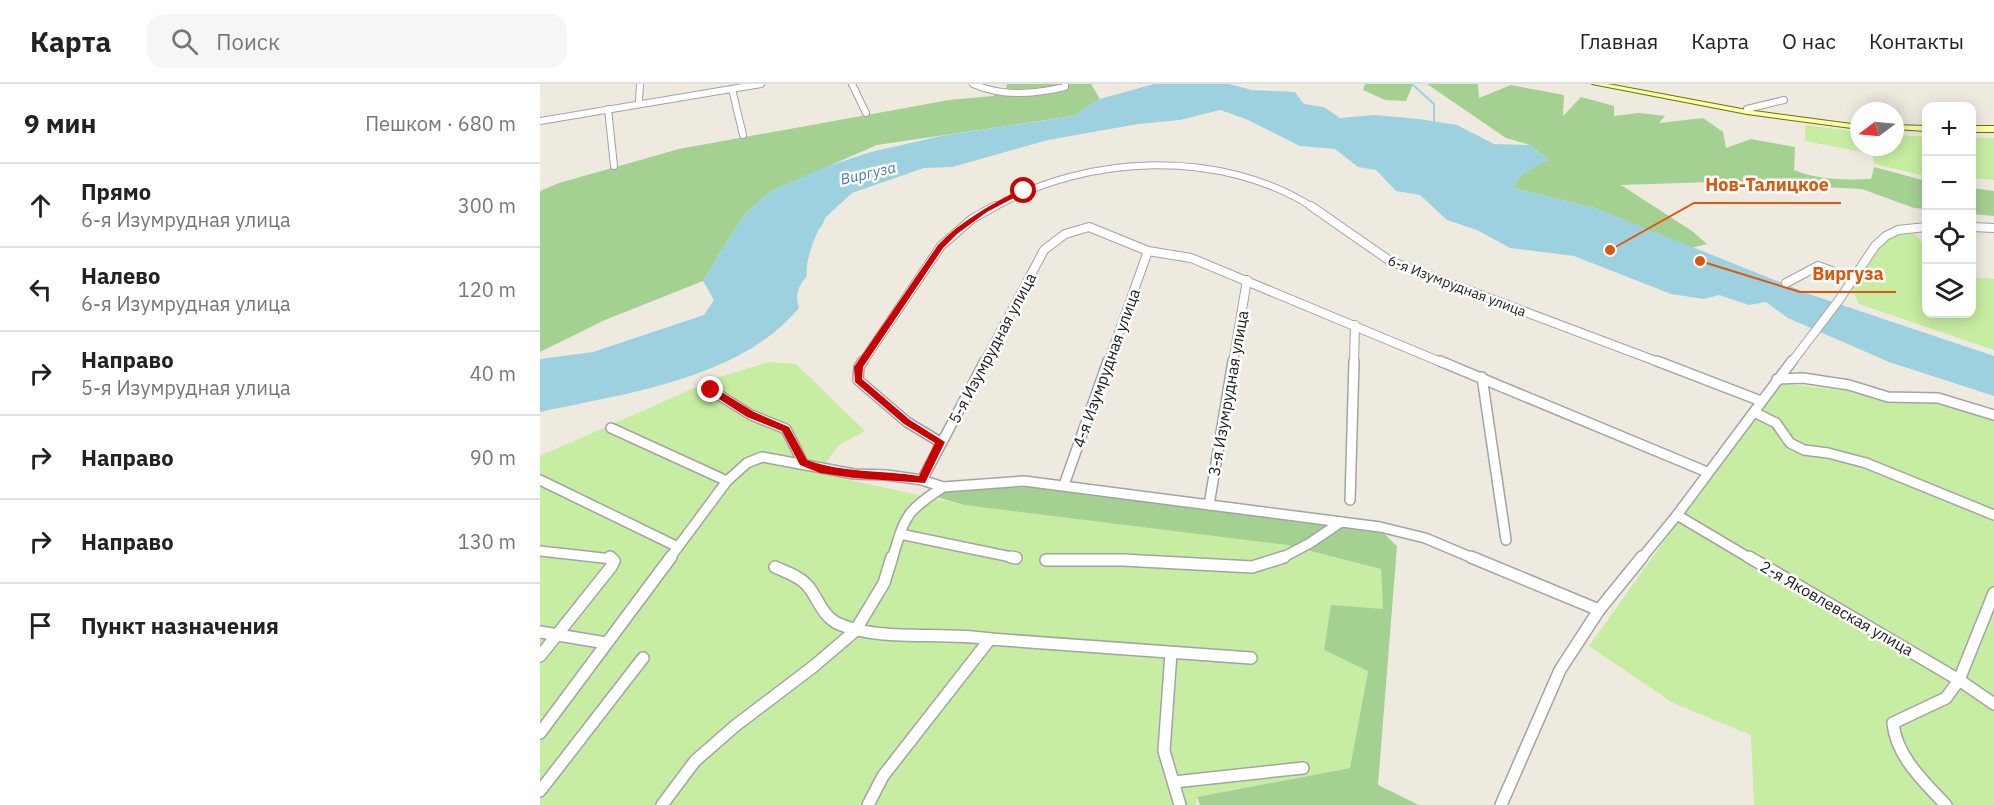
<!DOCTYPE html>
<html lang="ru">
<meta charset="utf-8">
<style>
body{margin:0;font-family:"IBM Plex Sans",sans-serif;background:#f6f6f6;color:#222}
.controls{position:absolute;right:18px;top:18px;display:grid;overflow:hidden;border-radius:12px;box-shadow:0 3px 15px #0003}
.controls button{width:54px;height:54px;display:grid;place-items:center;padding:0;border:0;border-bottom:2px solid #e0e0e0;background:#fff;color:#222;font:30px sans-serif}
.compass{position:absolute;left:1310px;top:18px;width:54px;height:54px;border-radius:50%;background:#fff;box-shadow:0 3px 15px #0003;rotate:254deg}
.stop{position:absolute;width:18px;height:18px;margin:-14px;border:4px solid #c80000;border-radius:50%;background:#fff}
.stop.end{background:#c80000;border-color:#fff;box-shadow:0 2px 6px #0008}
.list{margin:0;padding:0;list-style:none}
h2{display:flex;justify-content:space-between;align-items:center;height:78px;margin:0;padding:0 24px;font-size:26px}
h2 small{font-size:20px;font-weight:400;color:#767676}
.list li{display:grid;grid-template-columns:39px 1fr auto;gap:18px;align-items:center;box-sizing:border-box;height:84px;padding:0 24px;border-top:2px solid #e0e0e0}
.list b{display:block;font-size:22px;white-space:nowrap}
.list p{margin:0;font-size:20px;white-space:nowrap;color:#767676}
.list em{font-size:20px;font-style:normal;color:#767676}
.icon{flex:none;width:33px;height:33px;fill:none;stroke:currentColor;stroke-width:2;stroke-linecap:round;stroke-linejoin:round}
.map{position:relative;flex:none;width:1454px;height:721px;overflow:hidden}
header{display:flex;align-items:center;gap:36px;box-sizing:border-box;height:84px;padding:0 30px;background:#fff;border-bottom:2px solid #e0e0e0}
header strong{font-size:28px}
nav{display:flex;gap:33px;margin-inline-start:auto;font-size:21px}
.search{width:420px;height:54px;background:#f6f6f6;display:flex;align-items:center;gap:15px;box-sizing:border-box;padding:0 21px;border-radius:18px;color:#767676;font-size:22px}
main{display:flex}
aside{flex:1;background:#fff}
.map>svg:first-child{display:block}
.grass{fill:#c6eda1}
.forest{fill:#a4d191}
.water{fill:#9dd1e0}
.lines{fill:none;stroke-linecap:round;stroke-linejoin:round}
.stream{stroke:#9dd1e0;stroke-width:2}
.minor-far3-casing{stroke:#a3a3a3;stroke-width:8}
.minor-far2-casing{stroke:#a3a3a3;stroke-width:10}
.minor-far1-casing{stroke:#a3a3a3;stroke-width:12}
.minor-casing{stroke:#a3a3a3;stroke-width:14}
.secondary-casing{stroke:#697600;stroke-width:2}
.minor-far3{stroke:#fff;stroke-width:6}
.minor-far2{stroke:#fff;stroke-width:8}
.minor-far1{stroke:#fff;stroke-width:9}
.minor{stroke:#fff;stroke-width:11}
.secondary{fill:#fafeae;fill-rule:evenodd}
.route{fill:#c80000}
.labels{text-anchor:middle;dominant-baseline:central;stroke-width:5;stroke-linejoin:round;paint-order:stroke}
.far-street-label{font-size:14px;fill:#1c1c1c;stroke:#fff}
.far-water-label{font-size:15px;font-style:italic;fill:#427ab2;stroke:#fff}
.street-label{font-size:16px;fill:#1c1c1c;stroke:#fff}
.leader{fill:none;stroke:#de560d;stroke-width:2}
.callout-dot{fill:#de560d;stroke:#fff;stroke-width:2}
.callout-label{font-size:18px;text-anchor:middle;font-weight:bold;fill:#de560d;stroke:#fff;stroke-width:5;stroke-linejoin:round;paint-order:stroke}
</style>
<header>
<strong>Карта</strong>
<div class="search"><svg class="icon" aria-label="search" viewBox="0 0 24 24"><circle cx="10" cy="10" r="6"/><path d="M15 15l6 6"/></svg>Поиск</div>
<nav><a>Главная</a><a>Карта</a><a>О нас</a><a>Контакты</a></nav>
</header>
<main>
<aside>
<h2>9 мин<small>Пешком · 680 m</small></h2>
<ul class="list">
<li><svg class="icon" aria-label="ahead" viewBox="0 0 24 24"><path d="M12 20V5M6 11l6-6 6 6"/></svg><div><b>Прямо</b><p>6-я Изумрудная улица</p></div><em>300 m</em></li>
<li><svg class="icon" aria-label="left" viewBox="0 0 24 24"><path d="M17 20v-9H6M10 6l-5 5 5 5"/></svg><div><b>Налево</b><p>6-я Изумрудная улица</p></div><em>120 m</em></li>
<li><svg class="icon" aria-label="right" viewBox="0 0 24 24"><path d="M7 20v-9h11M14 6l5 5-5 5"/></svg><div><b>Направо</b><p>5-я Изумрудная улица</p></div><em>40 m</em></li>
<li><svg class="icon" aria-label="right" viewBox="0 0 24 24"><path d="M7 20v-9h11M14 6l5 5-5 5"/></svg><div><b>Направо</b></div><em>90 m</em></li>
<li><svg class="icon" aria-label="right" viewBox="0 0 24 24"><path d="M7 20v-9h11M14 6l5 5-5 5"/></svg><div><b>Направо</b></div><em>130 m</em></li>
<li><svg class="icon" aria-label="arrive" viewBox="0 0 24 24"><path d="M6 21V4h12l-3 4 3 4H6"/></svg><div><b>Пункт назначения</b></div></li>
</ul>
</aside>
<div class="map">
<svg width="1454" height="721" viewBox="0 0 1454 721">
<rect width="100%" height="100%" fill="#eeeae0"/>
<g class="grass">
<polygon points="1265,41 1319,48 1319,63 1355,63 1355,51 1386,53 1386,92 1334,80 1333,70 1265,57"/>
<polygon points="1432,54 1454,54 1454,96 1432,94"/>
<polygon points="1371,146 1386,163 1386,230 1432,230 1432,193 1454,195 1454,266 1319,220 1311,203 1349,153"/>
<polygon points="229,278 256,280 325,347 299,361 278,389 424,421 747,461 841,485 843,526 791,522 784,566 828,586 810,684 657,713 656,721 0,721 0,372 179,293"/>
<polygon points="1237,299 1413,319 1454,328 1454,721 1214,721 1211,651 1133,619 1049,562"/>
</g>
<g class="forest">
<polygon points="467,0 551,0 560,15 533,32 337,61 231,107 203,132 163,197 65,236 0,268 0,107 19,99 139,65 409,16 453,12 466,4"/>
<polygon points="825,0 873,0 866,17 845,16 823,6"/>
<path d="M887,0H938L939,14L971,1L1024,11L1023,32L1041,13L1074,22V32L1099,29L1125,32L1119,39L1163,34L1183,48L1186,64L1211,55L1255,63L1254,86C1279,96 1304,96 1331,95L1334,83L1386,97V125L1374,124L1322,105L1171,98L1081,101L1152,147L1167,160L1151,164L1055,124L973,104L982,90L1008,75L990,61L966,54Z"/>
<polygon points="1432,104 1454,107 1454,132 1432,130"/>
<polygon points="489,403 841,447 857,462 838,701 879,721 660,721 657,713 810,684 828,587 784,566 791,521 843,525 841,485 747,461 424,421 389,411 422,405"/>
</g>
<path class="water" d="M614,0H689L712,6L755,8L764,20L784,23L800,34L834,31L879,35L917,41L954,60L990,61L1009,76L982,90L973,104L1055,124L1272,211L1454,272V312L1349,278L1248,234L1226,218L1209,221L1179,211L1164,215L1131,210L1034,172L970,164L937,146L907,136L880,111L856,107L836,86L818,83L795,65L760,62L706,35L680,26L640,36L598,40L508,56L412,83L384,84L312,109L285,134C284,140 281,142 278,147C272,160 265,179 267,192C258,202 255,211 259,224C200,295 86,309 0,328V275L53,268L164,231L174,216L163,197L203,132L231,107L282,84L331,68L401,52L533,32L560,15Z"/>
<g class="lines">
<polyline class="stream" points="872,0 894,20 894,38"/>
<g class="minor-far3-casing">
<g id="minor-far3">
<polyline points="312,0 326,29"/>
<path d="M433,0C463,13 494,10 525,3V0"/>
<polyline points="192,5 203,51"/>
<polyline points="99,17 100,0"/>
<polyline points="68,25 74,82"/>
<polyline points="1207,25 1244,16"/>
<polyline points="0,37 221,0"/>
<path d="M453,124C547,70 681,64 774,124"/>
</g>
</g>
<g class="minor-far2-casing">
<g id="minor-far2">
<polyline points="771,122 850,177 1121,279"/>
<polyline points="1432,143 1454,144"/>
<polyline points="1246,199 1278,182 1313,195"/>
<polyline points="322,279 401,162 432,135 455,122"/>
<polyline points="444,279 504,166 525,150 549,143 608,167 651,174 903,279"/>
<polyline points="568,279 608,167"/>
<polyline points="693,279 707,196"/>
<polyline points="814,279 815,241"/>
<polyline points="1251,279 1299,216 1335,162 1346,152 1358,146 1386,143"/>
</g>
</g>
<g class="minor-far1-casing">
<g id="minor-far1">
<polyline points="323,277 319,283 318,296 367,338 400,358"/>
<polyline points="900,277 1167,388"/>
<polyline points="1117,277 1221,317"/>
<polyline points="942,293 966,456"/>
<polyline points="1237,295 1263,294 1309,301 1348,313 1398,314 1454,331"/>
<polyline points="171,306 211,331 246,345 263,379"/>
<polyline points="1214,328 1236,339 1250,359 1264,366 1288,369 1326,379 1454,431"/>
<polyline points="71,344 187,397"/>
<polyline points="0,396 138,463"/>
<polyline points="382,396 445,277"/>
<polyline points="524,401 568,277"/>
<polyline points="810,416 814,277"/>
<polyline points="669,421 693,277"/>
<polyline points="1137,431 1211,475"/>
<polyline points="360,450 476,474"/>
<polyline points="0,467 72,475"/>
<polyline points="129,475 187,397 207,379 222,373 314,390 347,391 382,396 403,403 484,397 840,443 885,454 935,475"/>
<path d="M352,475C366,431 364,429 403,403"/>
<polyline points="740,475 770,459 801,438"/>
<polyline points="1101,475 1137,431 1252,277"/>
</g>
</g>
<g class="minor-casing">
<g id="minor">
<polyline points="471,473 476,474"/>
<polyline points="931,473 1059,526"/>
<polyline points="1209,473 1419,596 1454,620"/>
<polyline points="506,476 583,476 712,483 744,473"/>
<path d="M235,483C246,488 259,492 267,501C278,513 282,533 299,540C340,558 403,547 450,555L711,574"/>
<polyline points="0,548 66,559"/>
<polyline points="631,569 624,667 640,721"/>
<polyline points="0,572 71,483 74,477 70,473"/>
<polyline points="0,649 131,473"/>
<polyline points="634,698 763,684"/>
<polyline points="0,707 103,574"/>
<polyline points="122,721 155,677 195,642 274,582 315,547 344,499 352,473"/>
<polyline points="328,721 343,692 450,555"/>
<polyline points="961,721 1020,586 1059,526 1102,473"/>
<path d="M1406,721C1384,698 1356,672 1353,639L1406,614L1419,596L1454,509"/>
</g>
</g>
<g class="secondary-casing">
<g id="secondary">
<polygon points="1052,0 1068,0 1207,26 1319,41 1319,45 1207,30"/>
<polygon points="1355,41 1386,42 1386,47 1355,45"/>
<rect x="1432" y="42" width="22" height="6"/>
</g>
</g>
<use href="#minor-far3" class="minor-far3"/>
<use href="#minor-far2" class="minor-far2"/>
<use href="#minor-far1" class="minor-far1"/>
<use href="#minor" class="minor"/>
<use href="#secondary" class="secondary"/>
</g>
<path class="route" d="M481,105L487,107L447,128L417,150L403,164L323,283L322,295L370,336L405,358L385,399L314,394L280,389L260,381L242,347L207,333L168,308V304H175L214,328L249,343L267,376C303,389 341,386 379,392L395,359L364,340L315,298L314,283L398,161C422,136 451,121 481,105Z"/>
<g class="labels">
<g class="far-street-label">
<text transform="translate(917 202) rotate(21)">6-я Изумрудная улица</text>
</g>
<g class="far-water-label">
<text transform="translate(328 89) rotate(-13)">Виргуза</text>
</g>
<g class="street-label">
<text transform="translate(452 264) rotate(-62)">5-я Изумрудная улица</text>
<text transform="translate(566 284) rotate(-70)">4-я Изумрудная улица</text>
<text transform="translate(688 309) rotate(-80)">3-я Изумрудная улица</text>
<text transform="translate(1297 524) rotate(30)">2-я Яковлевская улица</text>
</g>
</g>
<path class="leader" d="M1070 166L1154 119H1301M1160 177L1260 208H1356"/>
<g class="callout-dot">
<circle cx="1070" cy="166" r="6"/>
<circle cx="1160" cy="177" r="6"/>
</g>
<g class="callout-label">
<text x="1227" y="107">Нов-Талицкое</text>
<text x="1308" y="196">Виргуза</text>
</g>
</svg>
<div class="controls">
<button>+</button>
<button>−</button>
<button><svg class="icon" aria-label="locate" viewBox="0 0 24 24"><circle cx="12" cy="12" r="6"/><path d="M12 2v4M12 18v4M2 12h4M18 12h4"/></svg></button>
<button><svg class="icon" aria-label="layers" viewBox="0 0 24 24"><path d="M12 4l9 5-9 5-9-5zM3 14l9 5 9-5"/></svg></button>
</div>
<svg class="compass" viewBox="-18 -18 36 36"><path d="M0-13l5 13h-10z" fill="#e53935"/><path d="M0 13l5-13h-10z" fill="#767676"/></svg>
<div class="stop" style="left:484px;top:107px"></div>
<div class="stop end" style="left:171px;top:306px"></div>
</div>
</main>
